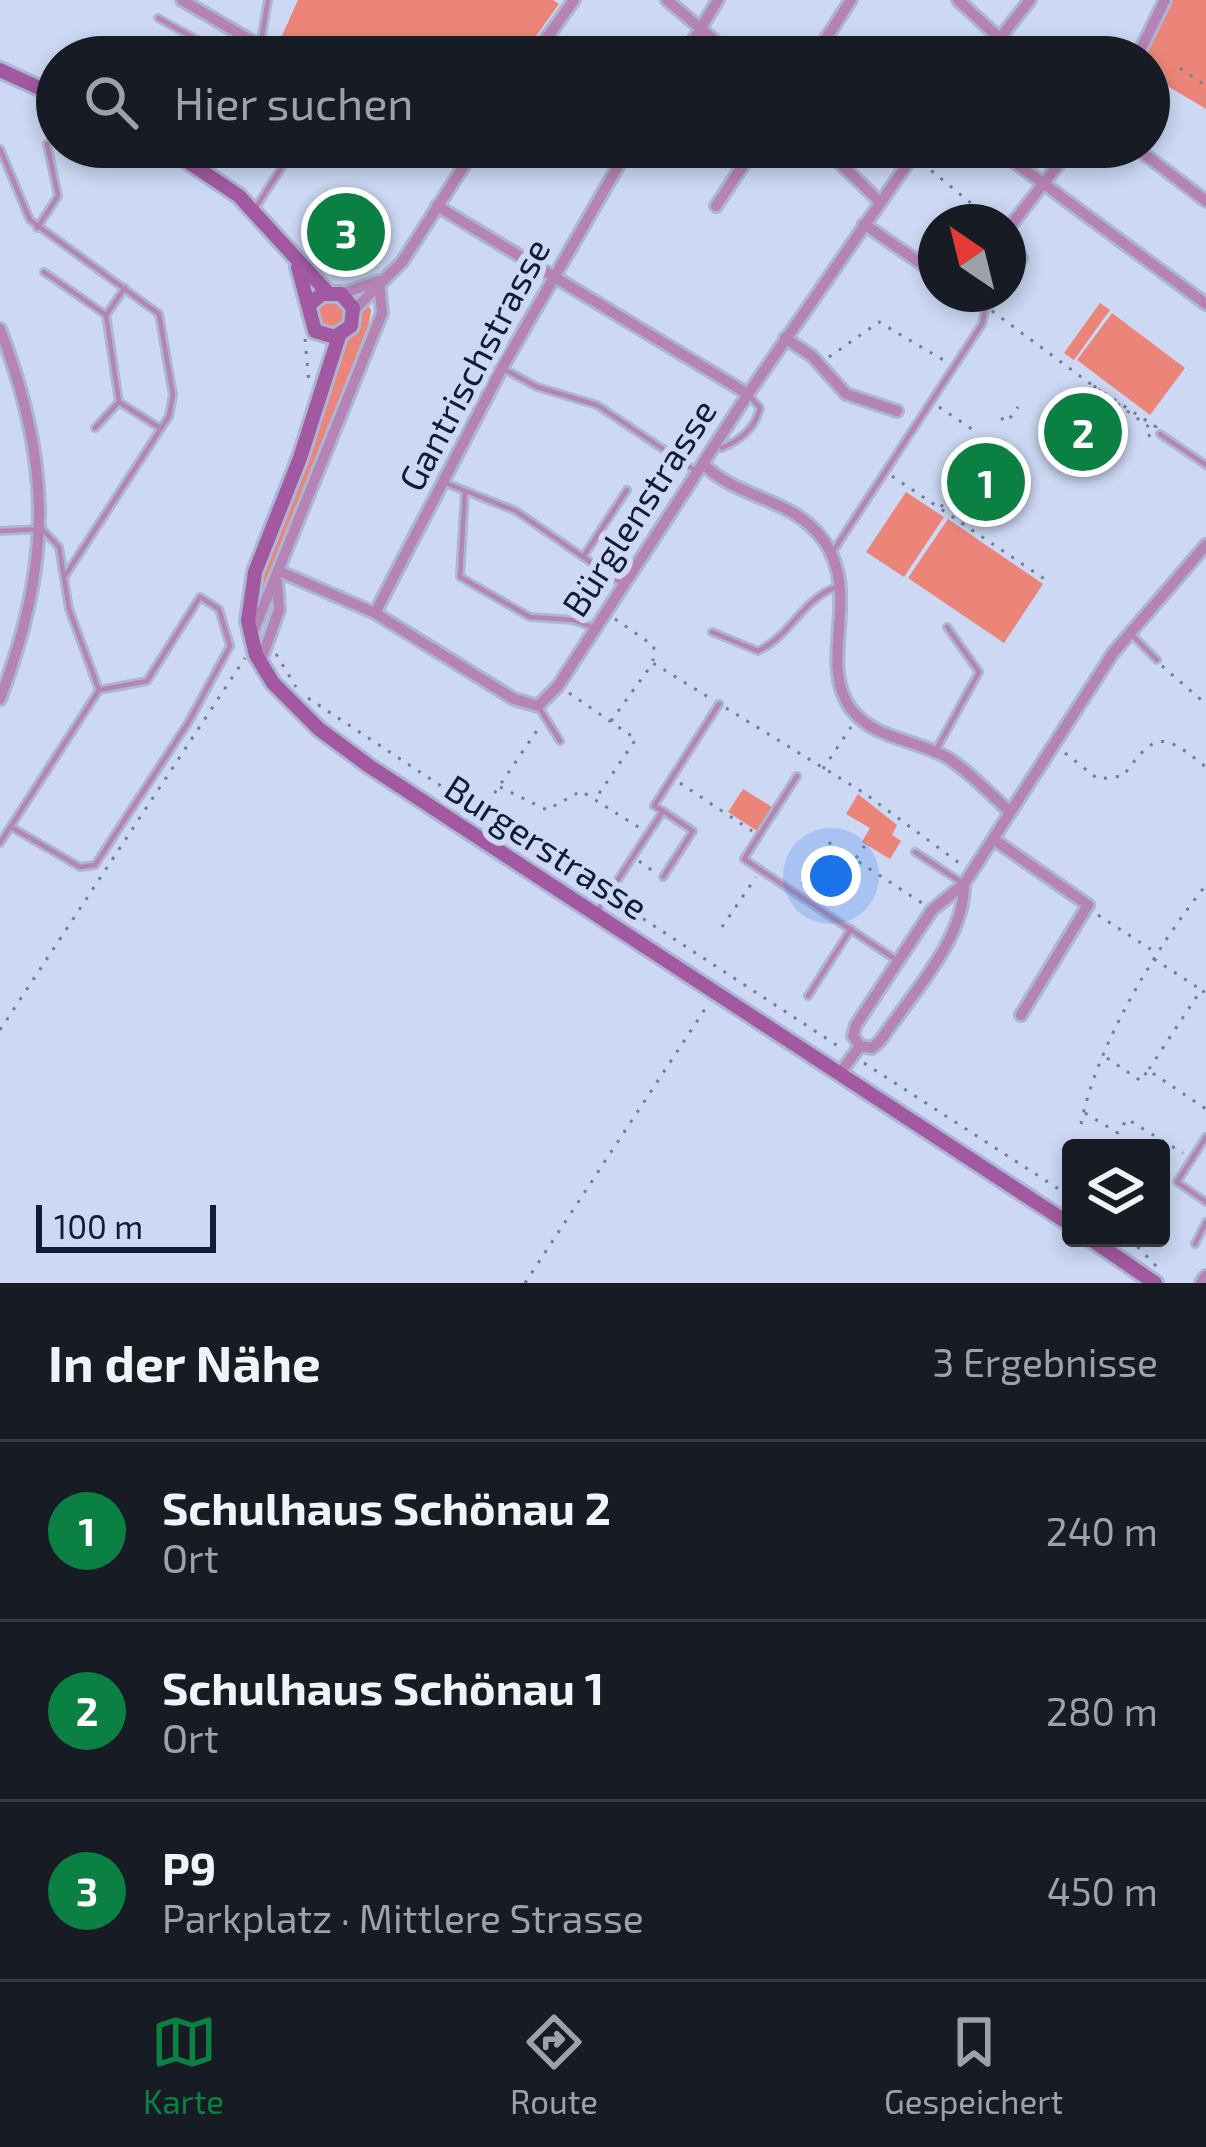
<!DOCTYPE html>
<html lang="de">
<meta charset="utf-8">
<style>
body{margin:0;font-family:"Exo 2",sans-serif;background:#20242c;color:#f1f3f6}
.controls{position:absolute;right:36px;bottom:36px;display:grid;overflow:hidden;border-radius:12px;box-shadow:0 6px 18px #0003}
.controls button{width:108px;height:108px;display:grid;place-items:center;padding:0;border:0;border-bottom:3px solid #363941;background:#171b24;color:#f1f3f6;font:60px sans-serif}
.compass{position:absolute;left:918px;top:204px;width:108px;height:108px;border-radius:50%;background:#171b24;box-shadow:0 6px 18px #0003;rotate:325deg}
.scale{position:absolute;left:36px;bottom:30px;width:180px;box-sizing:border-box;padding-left:12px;border:6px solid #121b35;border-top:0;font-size:33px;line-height:42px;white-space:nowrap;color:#121b35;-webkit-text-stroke:9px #ccd8f4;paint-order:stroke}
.you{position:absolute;left:831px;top:876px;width:42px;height:42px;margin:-30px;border:9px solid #fff;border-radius:50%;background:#1a73e8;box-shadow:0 0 0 18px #1a73e833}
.badge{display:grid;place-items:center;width:78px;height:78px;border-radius:50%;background:#0b8043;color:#fff;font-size:39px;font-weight:700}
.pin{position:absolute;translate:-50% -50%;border:6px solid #fff;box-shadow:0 3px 12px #0006}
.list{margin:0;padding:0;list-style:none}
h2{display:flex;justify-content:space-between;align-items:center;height:156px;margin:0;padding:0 48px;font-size:51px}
h2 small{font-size:39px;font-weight:400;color:#9ea1a6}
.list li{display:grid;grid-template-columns:78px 1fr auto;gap:36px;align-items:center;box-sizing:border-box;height:180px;padding:0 48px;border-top:3px solid #363941}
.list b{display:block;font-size:45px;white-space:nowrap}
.list p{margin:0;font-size:39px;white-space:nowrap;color:#9ea1a6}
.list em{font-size:39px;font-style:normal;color:#9ea1a6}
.icon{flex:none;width:66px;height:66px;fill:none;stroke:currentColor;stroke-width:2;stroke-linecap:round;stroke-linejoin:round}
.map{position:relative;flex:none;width:1206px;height:1283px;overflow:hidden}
.search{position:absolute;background:#171b24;box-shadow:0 6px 18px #0003;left:36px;right:36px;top:36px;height:132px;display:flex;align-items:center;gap:30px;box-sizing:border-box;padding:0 42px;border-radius:66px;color:#9ea1a6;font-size:45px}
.sheet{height:696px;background:#171b24}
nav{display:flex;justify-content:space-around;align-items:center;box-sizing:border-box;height:168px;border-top:3px solid #363941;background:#171b24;font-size:33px;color:#9ea1a6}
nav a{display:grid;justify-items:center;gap:6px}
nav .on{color:#0b8043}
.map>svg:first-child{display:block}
.green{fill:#eb8579}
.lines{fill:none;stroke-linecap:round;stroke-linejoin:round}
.service-casing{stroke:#abb6d2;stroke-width:10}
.minor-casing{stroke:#abb6d2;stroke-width:16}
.tertiary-casing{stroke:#abb6d2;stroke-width:18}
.secondary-casing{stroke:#abb6d2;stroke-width:20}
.path{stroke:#737d98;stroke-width:3;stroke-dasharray:3 9;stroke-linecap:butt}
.service{stroke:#b684b4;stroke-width:4.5}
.minor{stroke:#b684b4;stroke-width:10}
.tertiary{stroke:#b684b4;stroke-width:12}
.secondary{stroke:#a259a1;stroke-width:14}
.labels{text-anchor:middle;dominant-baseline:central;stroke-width:12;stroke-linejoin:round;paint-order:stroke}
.street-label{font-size:36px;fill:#121b35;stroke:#ccd8f4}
</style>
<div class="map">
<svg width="1206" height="1283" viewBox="0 0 1206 1283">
<rect width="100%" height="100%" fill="#ccd8f4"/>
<g class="green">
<polygon points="298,0 553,0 559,4 521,57 290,57 276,49"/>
<polygon points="1165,0 1206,0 1206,109 1149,75 1149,57 1137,57"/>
<circle cx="331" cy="315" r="14"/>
<polygon points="365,301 371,310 369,323 258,610 259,586 325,408 335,354"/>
<polygon points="1100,303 1110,310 1074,360 1064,353"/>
<polygon points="1112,313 1185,368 1150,415 1077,360"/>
<polygon points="906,492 944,517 904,577 866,552"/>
<polygon points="948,519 1043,584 1004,643 908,578"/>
<polygon points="743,789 772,807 757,831 728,812"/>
<polygon points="858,794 897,825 892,835 901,841 890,859 862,842 870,828 846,814"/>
</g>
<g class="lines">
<g class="service-casing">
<g id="service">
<polyline points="158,18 228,57"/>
<polyline points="261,41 268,0"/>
<polyline points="391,147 421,163"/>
<polyline points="0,149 30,220 159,314 173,395 169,416 65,576"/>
<polyline points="254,210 295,147"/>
<polyline points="37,228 58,196 47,144"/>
<polyline points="44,272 106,315 125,288"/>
<polyline points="502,368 537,387 597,405 696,471"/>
<polyline points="119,402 160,428"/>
<polyline points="95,428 119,402 106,315"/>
<polyline points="1160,434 1206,465"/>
<path d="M722,448C740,440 755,429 760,408L748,394"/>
<polyline points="443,482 516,511 624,585"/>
<polyline points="465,491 460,577 530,617 573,620 595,628"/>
<polyline points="0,531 42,529 59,547 69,609 99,690 0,843"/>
<polyline points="832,553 982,324 985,310"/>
<polyline points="583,557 627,490"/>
<path d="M712,632L758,651C792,635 802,598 839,586"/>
<polyline points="1133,636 1157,660"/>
<polyline points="538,706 560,741"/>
<polyline points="936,750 979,672 947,627"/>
<polyline points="797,776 744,859 898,961"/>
<polyline points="11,827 80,867 95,865 188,723 230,646 219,609 200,597 147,681 99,690"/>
<polyline points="915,852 964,884"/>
<polyline points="663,877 693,831 663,811"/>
<polyline points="596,913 663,811 654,806 719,704"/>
<polyline points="808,996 851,929"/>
<polyline points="1206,1137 1177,1182 1206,1202"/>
<polyline points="1195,1244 1206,1222"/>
</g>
</g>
<g class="minor-casing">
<g id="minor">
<polyline points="182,0 279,57"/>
<polyline points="667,0 734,57"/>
<polyline points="958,0 1020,57"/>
<polyline points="533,57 574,0"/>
<polyline points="683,57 718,0"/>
<polyline points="814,57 851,0"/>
<polyline points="985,57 1030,0"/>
<polyline points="1137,57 1165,0"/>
<polyline points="443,147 467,160"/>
<polyline points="823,147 879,201"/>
<polyline points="994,147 1206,304"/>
<polyline points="1135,147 1206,201"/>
<polyline points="437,206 748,394"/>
<polyline points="716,206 755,147"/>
<polyline points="864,224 936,274"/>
<polyline points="1008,229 1072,147"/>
<polyline points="1008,234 1021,258 1008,277"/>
<polyline points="341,294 379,281"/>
<polyline points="966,294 986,305 996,294"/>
<polyline points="353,311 402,262 476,147"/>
<path d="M0,329C52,464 52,564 0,699"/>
<polyline points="785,338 812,356 846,394 897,411"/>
<path d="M703,464C739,500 793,497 824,541C862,595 817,663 851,709C875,740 916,739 948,758C971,773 990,794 1010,812"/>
<polyline points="281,572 375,613 514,699 538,706 558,686 748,394 919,147"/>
<polyline points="375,613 502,368 629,147"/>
<polyline points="252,635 382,313 379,281"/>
<polyline points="260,663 279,610 277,582"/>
<polyline points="993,839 1088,905 1021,1015"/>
<polyline points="860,1046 853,1036 856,1025 932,910 964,884 1113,653 1206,545"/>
<path d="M840,1073L860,1046L872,1048L880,1041C910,996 965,939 964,884"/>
</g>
</g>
<g class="tertiary-casing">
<polyline id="tertiary" points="1202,1283 1206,1277"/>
</g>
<g class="secondary-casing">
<g id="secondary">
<polyline points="0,70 57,96"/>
<polyline points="166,147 239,196 327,292"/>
<polyline points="298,267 315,331 335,337 351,326 353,308 341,294 322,294 311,303"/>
<polyline points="339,336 300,458 255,572 248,621 256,655 273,683 319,729 369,766 1071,1225"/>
<polyline points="1089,1238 1155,1283"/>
</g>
</g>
<g class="path">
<polyline points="1180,68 1206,86"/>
<polyline points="922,163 994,222"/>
<polyline points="992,311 1153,430"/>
<polyline points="305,339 309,383"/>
<polyline points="829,357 879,322 945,361"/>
<polyline points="1086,393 1092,385 1156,427 1145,441"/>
<polyline points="939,407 972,429"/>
<polyline points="1001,418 1007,422 1018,407"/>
<polyline points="957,458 967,444"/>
<polyline points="892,476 1046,580"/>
<polyline points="941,507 967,468 961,464"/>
<polyline points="615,619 654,646 653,661"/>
<polyline points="276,654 296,687"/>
<polyline points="1162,666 1206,704"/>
<polyline points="569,693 636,739 596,798"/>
<polyline points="308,698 600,891"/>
<polyline points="726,708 864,793 962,865"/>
<polyline points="611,721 653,663 713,700"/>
<path d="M1065,753L1098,779L1123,776C1156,731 1162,732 1206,767"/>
<polyline points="823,769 851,727"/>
<polyline points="680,783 752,831"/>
<polyline points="500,787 547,810 581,791 643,830"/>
<polyline points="481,813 540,726"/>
<polyline points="824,856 828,859 827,853"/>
<polyline points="856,858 866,844"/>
<polyline points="639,861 656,873"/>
<polyline points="802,884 830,843 925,905"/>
<polyline points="613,899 841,1048"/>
<polyline points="1098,915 1155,952"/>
<polyline points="722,927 756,877"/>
<polyline points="1154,959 1200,989"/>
<polyline points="0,1030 245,658"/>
<polyline points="1107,1058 1141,1081 1148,1070 1206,1109"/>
<polyline points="864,1063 1071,1197"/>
<polyline points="1149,1069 1201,990 1206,993"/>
<polyline points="1085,1113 1118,1133 1127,1119 1183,1153"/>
<path d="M1081,1124C1096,1046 1157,946 1206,885"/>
<polyline points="1129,1238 1160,1270"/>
<polyline points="525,1283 709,1003"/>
</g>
<use href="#service" class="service"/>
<use href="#minor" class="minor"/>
<use href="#tertiary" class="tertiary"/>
<use href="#secondary" class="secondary"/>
</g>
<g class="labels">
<g class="street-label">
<text transform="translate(473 364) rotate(-62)">Gantrischstrasse</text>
<text transform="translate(638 507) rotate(-57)">Bürglenstrasse</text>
<text transform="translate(547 846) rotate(33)">Burgerstrasse</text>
</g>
</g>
</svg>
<div class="controls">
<button><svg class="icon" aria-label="layers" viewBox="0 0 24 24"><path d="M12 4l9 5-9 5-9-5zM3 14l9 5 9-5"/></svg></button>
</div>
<svg class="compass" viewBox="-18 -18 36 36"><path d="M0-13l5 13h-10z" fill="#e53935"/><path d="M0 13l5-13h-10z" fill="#9ea1a6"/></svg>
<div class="scale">100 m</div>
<div class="you"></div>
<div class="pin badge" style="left:986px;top:482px">1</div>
<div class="pin badge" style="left:1083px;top:432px">2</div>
<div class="pin badge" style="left:346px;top:232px">3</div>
<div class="search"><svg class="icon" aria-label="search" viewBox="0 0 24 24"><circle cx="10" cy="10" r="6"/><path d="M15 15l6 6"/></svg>Hier suchen</div>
</div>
<section class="sheet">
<h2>In der Nähe<small>3 Ergebnisse</small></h2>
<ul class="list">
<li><span class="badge">1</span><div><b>Schulhaus Schönau 2</b><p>Ort</p></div><em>240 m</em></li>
<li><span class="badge">2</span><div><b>Schulhaus Schönau 1</b><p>Ort</p></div><em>280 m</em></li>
<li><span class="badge">3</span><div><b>P9</b><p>Parkplatz · Mittlere Strasse</p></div><em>450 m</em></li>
</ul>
</section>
<nav>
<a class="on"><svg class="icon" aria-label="map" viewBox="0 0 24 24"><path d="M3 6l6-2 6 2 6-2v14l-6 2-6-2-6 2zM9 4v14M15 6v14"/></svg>Karte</a>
<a><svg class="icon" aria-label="directions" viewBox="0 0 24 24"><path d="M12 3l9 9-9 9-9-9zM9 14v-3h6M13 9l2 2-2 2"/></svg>Route</a>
<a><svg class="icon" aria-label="saved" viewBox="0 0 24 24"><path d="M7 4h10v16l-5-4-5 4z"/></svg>Gespeichert</a>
</nav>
